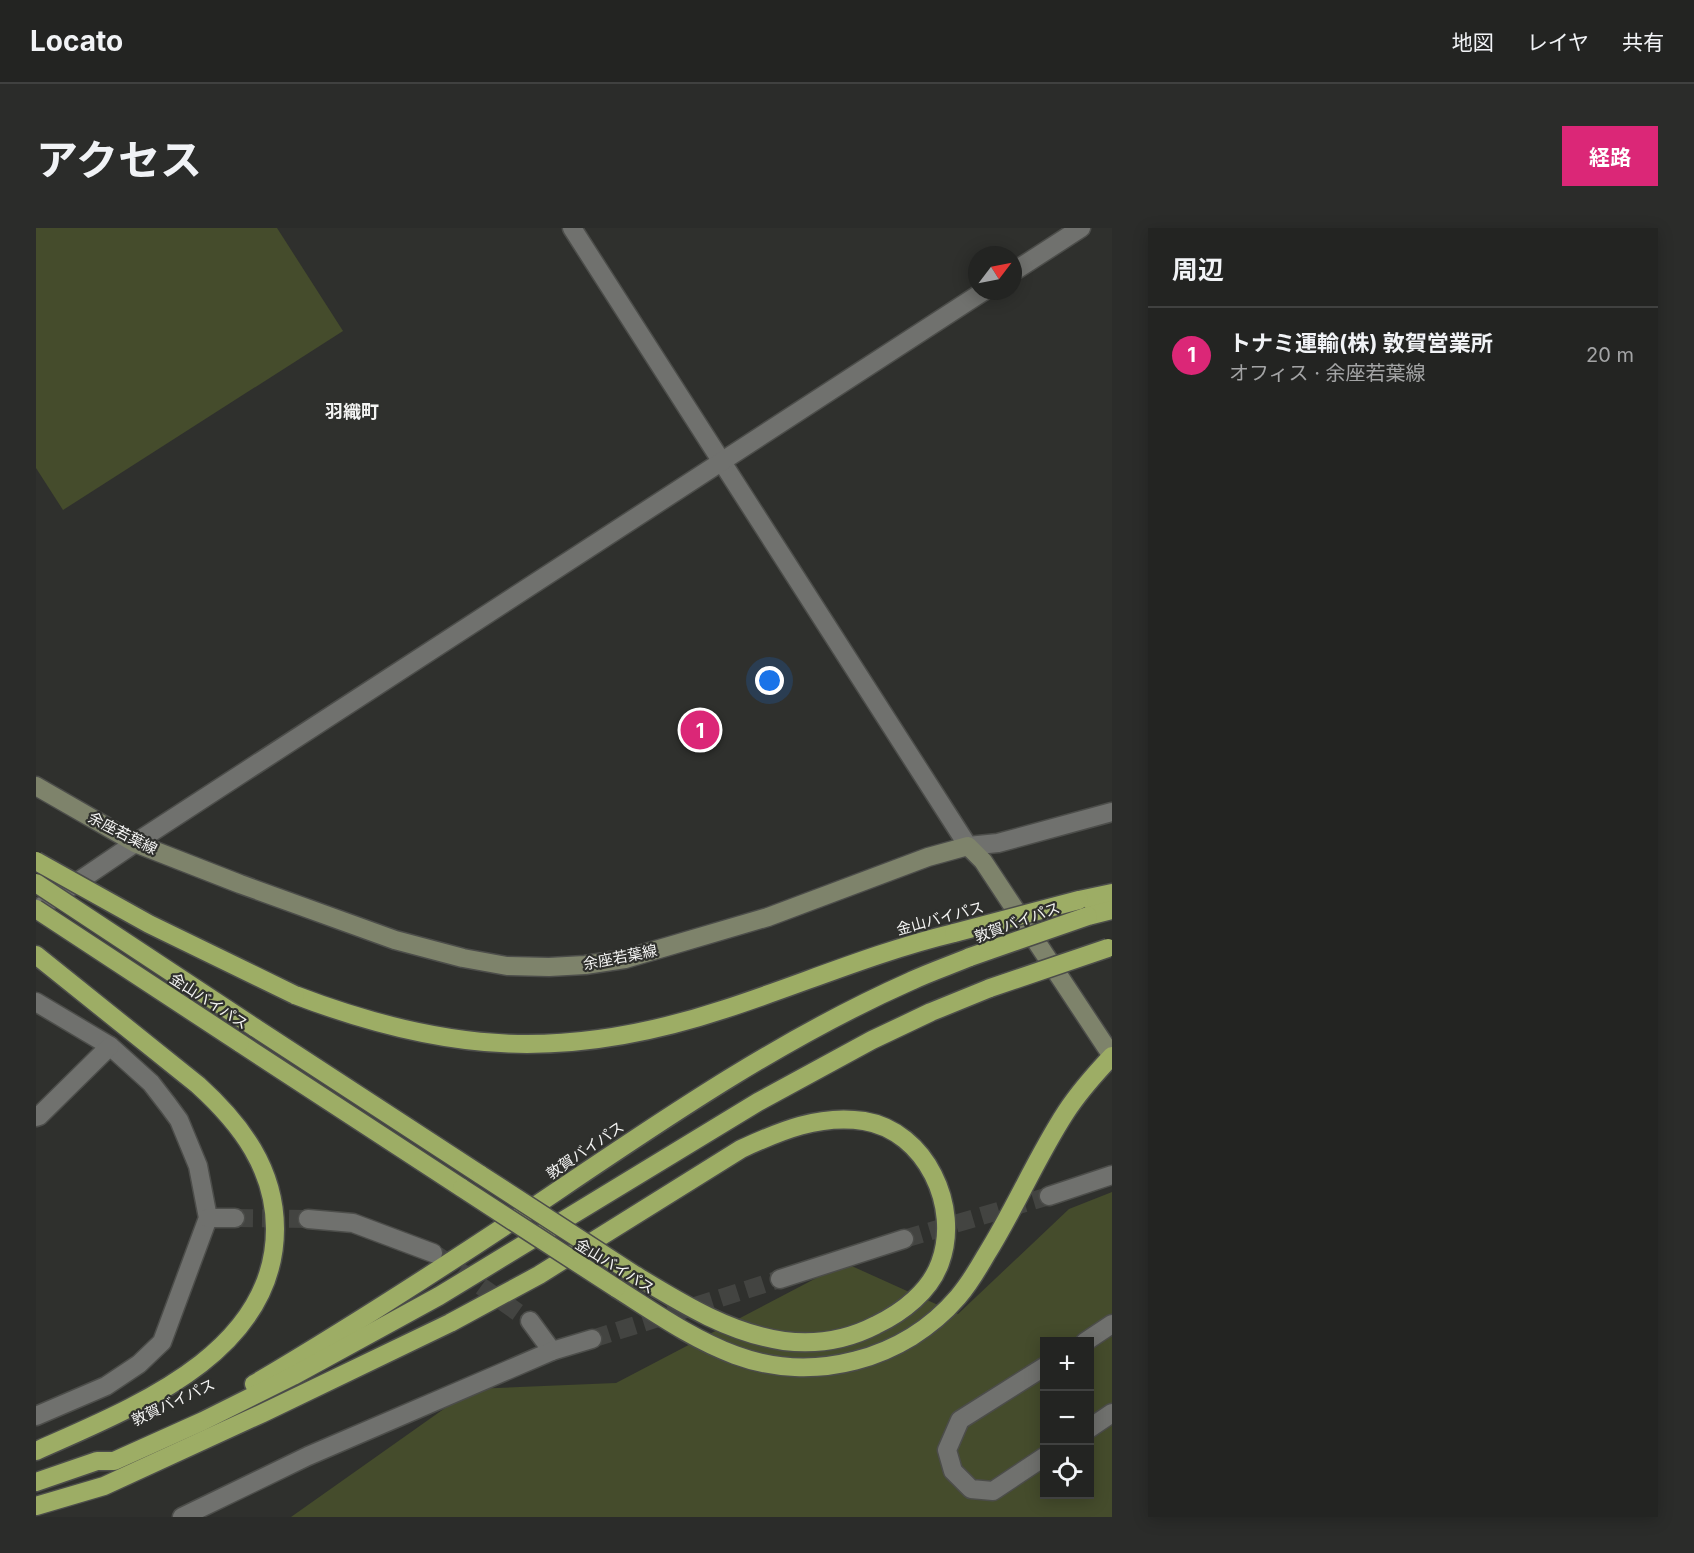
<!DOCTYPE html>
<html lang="ja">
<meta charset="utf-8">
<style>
body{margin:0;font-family:Inter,"Noto Sans JP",sans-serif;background:#2b2c2a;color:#f1f3f6}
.controls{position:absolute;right:18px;bottom:18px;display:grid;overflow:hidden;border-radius:0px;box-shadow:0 3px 15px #0003}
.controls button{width:54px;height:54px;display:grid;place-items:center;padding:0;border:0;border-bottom:2px solid #404140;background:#232422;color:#f1f3f6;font:30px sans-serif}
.compass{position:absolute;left:932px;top:18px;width:54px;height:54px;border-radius:50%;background:#232422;box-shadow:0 3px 15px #0003;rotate:58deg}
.you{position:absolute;left:734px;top:453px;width:21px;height:21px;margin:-15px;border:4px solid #fff;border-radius:50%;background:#1a73e8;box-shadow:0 0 0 9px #1a73e833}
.badge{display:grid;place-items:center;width:39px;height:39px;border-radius:50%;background:#db2777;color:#fff;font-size:20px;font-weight:700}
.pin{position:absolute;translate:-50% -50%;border:3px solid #fff;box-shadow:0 2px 6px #0006}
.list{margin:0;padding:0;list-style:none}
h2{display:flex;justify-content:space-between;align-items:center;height:78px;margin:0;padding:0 24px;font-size:26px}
h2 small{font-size:20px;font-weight:400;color:#a3a4a5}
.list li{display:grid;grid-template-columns:39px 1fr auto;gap:18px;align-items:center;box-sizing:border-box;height:96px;padding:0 24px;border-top:2px solid #404140}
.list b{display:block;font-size:22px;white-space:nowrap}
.list p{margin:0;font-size:20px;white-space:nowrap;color:#a3a4a5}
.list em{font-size:20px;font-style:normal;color:#a3a4a5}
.icon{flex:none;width:33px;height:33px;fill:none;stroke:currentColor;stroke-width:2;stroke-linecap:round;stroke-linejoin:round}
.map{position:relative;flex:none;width:1076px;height:1289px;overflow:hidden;border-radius:0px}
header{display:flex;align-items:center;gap:36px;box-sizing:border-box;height:84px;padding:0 30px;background:#232422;border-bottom:2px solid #404140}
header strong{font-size:28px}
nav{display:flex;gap:33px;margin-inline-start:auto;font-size:21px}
.intro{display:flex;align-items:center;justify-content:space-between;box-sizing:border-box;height:144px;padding:0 36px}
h1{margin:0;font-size:42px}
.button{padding:15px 27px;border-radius:0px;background:#db2777;color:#fff;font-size:21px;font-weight:700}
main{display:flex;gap:36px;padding:0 36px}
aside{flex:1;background:#232422;border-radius:0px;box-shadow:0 3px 15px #0003}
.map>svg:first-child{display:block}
.green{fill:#454c2c;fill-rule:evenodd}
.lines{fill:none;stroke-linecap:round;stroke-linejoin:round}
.street-tunnel{stroke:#434441;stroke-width:18;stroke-dasharray:18 9;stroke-linecap:butt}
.street-casing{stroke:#4c4d4a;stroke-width:21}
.secondary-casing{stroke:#4c4d4a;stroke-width:21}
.highway-casing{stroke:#4c4d4a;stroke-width:21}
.street{stroke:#70716e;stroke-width:18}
.secondary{stroke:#7e836b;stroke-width:18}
.highway{stroke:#9dad65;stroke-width:18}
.highway-bridge-casing{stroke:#4c4d4a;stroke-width:21;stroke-linecap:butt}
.highway-bridge{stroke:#9dad65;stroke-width:18}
.labels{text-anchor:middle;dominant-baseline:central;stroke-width:4.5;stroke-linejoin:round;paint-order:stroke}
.street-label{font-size:15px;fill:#f4f4f3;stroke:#2f302d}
.quarter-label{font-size:18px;font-weight:bold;fill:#f4f4f3;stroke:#2f302d}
</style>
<header>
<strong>Locato</strong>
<nav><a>地図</a><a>レイヤ</a><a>共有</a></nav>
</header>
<div class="intro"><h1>アクセス</h1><a class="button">経路</a></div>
<main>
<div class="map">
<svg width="1076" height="1289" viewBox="0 0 1076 1289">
<rect width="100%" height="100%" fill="#2f302d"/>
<g class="green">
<polygon points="0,0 241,0 307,103 27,282 0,240"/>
<path d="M1076,964V1289H255L436,1161L580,1155L809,1035L922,1086L1033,981ZM1008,1114H1054V1266H1008Z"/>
</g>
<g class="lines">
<g class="street-tunnel">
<polyline points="199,990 272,991"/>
<polyline points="868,1011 1013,968"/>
<polyline points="401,1027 494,1093"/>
<polyline points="556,1111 744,1051"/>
</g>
<g class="street-casing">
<g id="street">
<polyline points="536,0 932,618 962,615 1076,584"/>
<polyline points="977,44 1045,0"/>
<polyline points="0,682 99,615 948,63"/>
<polyline points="0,774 74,818 115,855 132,877 143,892 162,938 172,990 126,1114 103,1136 70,1158 0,1188"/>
<polyline points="0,889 3,888 74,818"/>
<polyline points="1013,968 1076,947"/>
<polyline points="172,990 199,990"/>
<polyline points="272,991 317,995 397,1025"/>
<polyline points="744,1051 868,1011"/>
<polyline points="494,1093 516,1123"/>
<polyline points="1049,1114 1076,1096"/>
<polyline points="1008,1139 924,1192 911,1222 917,1243 935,1261 957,1263 1008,1229"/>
<polyline points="1054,1200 1076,1185"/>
<polyline points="146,1289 272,1228 516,1123 556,1111"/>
</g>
</g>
<g class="secondary-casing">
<polyline id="secondary" points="0,558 99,615 204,656 359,712 427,730 471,738 513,739 549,737 589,731 732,689 892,629 932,618 947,633 1076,828"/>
</g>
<g class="highway-casing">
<g id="highway">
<polyline points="1043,672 1076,665"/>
<polyline points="1052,688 1076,682"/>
<path d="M0,727L162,857C205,896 239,941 239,1001C239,1126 96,1180 0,1223"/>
<path d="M259,767C413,826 532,833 689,781C766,756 839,724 918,705"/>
<polyline points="218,799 445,947"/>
<polyline points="204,815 426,960"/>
<path d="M580,1060C618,1084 656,1111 699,1127C777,1156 868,1132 922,1069C933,1056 942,1041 950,1027C979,981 1000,930 1030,884C1043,864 1059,846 1076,828"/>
<path d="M218,1156C315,1099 409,1038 502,976C622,895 742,812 875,753C894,744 915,737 934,729"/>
<polyline points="0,1254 61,1233 78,1233 167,1193 257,1148 403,1068 722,874 836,812 895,784 954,760"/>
<path d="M0,1278L68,1258L227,1185L414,1095L503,1047L705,921C744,903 784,886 828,893C890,903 925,979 904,1035C894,1063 867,1084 840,1097C811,1112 780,1117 748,1113C693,1105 645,1075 599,1047"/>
</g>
</g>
<use href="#street" class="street"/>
<use href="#secondary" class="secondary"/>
<use href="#highway" class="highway"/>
<g class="highway-bridge-casing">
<g id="highway-bridge">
<polyline points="0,633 113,696 259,767"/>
<polyline points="0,655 218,799"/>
<polyline points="0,681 204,815"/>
<polyline points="918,705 1043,672"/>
<polyline points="934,729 1052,688"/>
<polyline points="954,760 1072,720"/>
<polyline points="445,947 599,1047"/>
<polyline points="426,960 580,1060"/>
</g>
</g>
<use href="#highway-bridge" class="highway-bridge"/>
</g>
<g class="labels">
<g class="street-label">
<text transform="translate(87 605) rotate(27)">余座若葉線</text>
<text transform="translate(904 690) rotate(-15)">金山バイパス</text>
<text transform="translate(981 694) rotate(-20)">敦賀バイパス</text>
<text transform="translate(584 729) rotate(-11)">余座若葉線</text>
<text transform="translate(173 773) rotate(33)">金山バイパス</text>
<text transform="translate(549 922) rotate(-34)">敦賀バイパス</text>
<text transform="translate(579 1038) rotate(32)">金山バイパス</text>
<text transform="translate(137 1174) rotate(-25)">敦賀バイパス</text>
</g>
<g class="quarter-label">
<text x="316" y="183">羽織町</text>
</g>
</g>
</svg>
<div class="controls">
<button>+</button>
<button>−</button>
<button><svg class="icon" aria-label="locate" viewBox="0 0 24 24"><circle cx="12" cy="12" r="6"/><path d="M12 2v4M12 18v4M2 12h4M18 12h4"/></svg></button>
</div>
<svg class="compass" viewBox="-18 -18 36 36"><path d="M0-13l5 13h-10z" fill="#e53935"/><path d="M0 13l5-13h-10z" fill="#a3a4a5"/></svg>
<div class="you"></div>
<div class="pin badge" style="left:664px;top:502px">1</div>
</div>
<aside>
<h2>周辺<small></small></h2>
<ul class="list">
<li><span class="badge">1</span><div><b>トナミ運輸(株) 敦賀営業所</b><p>オフィス · 余座若葉線</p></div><em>20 m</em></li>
</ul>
</aside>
</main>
